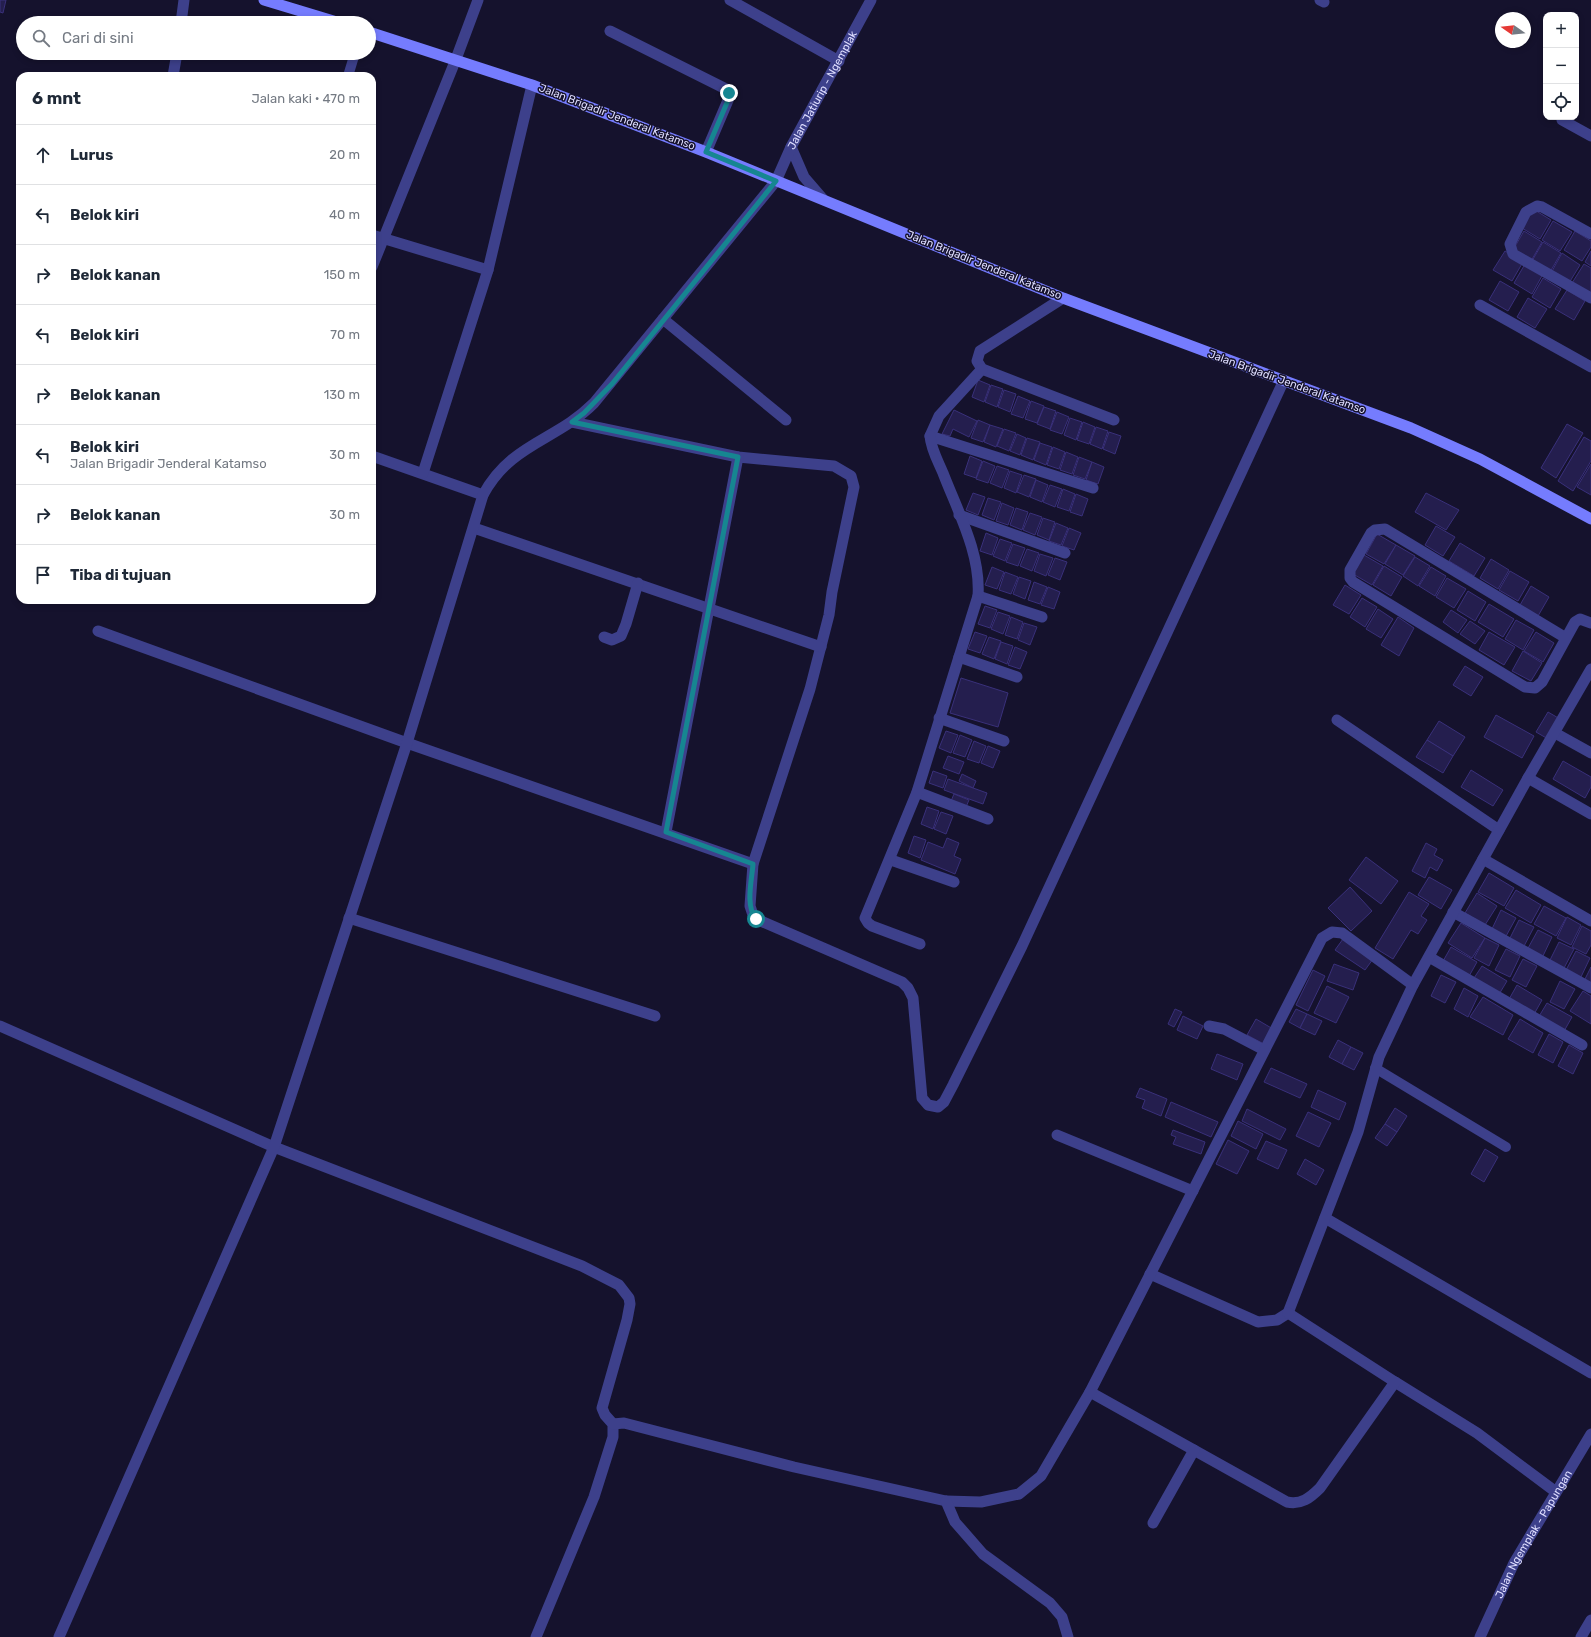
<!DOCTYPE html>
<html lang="id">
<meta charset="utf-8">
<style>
body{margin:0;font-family:Rubik,sans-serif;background:#f2f2f3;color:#1f2937}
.controls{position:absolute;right:12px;top:12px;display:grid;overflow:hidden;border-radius:8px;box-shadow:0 2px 6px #0003}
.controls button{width:36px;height:36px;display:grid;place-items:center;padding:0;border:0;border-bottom:1px solid #e0e1e3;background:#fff;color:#1f2937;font:20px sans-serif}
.compass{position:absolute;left:1495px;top:12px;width:36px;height:36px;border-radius:50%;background:#fff;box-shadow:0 2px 6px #0003;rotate:284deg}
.stop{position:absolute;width:12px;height:12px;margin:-9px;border:3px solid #168691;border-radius:50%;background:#fff}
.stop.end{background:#168691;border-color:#fff;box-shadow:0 1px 4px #0008}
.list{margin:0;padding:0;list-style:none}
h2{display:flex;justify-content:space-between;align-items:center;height:52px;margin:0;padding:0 16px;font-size:17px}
h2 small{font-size:13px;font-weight:400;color:#747a83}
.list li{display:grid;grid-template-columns:26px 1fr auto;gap:12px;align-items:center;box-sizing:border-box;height:60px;padding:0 16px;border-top:1px solid #e0e1e3}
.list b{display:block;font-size:15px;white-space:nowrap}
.list p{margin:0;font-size:13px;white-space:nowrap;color:#747a83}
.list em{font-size:13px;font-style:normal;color:#747a83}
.icon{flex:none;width:22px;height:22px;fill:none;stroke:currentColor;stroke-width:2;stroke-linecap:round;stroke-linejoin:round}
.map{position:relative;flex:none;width:1591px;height:1637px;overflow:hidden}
.search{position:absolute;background:#fff;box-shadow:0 2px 6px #0003;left:16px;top:16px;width:360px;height:44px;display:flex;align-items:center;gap:10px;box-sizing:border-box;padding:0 14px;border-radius:22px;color:#747a83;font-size:15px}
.panel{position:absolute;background:#fff;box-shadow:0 2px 6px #0003;left:16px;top:72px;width:360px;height:532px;border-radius:12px}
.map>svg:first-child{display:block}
.building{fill:#241e4e;stroke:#39307a}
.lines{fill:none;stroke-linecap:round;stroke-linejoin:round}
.service{stroke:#3d408b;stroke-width:10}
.minor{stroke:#3d408b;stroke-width:11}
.tertiary{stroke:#3d408b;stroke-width:11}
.secondary{stroke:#757cfe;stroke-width:11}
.route{stroke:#168691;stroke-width:5}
.labels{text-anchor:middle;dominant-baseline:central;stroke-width:3;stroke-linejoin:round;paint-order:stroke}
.street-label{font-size:11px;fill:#dfdeff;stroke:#15122d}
</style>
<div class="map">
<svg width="1591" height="1637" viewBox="0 0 1591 1637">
<rect width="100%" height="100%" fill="#15122d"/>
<g class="building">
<polygon points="0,0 6,0 3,13 0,12"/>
<polygon points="1533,209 1551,220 1540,239 1522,228"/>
<polygon points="1553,221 1572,232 1560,251 1542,240"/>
<polygon points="1524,231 1542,242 1531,261 1513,250"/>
<polygon points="1575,231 1591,241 1591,247 1582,261 1564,250"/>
<polygon points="1543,242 1561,253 1550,272 1532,261"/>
<polygon points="1505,251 1523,262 1512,281 1493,270"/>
<polygon points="1591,251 1591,266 1585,262"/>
<polygon points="1562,253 1580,265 1569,283 1551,273"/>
<polygon points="1525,264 1543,274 1532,294 1514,283"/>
<polygon points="1584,264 1591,268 1591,294 1572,283"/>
<polygon points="1543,278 1561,289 1550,308 1532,297"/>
<polygon points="1500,281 1519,292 1508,311 1489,300"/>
<polygon points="1567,290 1585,301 1574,320 1555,309"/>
<polygon points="1528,298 1547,309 1535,328 1517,317"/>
<polygon points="978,380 990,385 984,402 972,397"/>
<polygon points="991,385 1003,389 997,407 985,402"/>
<polygon points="1004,390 1016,394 1010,412 998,407"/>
<polygon points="1018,396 1030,401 1023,418 1011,414"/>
<polygon points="1031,401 1044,406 1037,423 1025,419"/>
<polygon points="1044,407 1056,411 1050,429 1037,424"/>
<polygon points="954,410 977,421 969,437 953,429 950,436 942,434"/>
<polygon points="1057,412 1069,417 1062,434 1050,430"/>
<polygon points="1070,418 1082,422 1076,440 1064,435"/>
<polygon points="978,420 990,425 983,442 971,438"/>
<polygon points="1083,422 1095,427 1089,444 1077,440"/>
<polygon points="1567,424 1583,433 1556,478 1541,468"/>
<polygon points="990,425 1003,429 996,447 984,442"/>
<polygon points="1096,427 1108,431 1102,449 1090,444"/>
<polygon points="1004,429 1016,433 1009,451 997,446"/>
<polygon points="1109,432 1121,436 1115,454 1103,449"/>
<polygon points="1017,434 1026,438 1020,455 1010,451"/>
<polygon points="1584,437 1591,441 1591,461 1573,491 1558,481"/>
<polygon points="1027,438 1040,442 1033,460 1021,455"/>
<polygon points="1040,443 1052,447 1046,465 1034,460"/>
<polygon points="1053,447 1065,452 1059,469 1047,465"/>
<polygon points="1066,452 1078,457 1072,474 1060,470"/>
<polygon points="970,456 982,461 976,478 964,474"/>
<polygon points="1079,457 1092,462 1085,479 1073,475"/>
<polygon points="983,461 995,466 988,483 976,479"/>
<polygon points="1092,462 1104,467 1098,484 1086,480"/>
<polygon points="1591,464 1591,495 1577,487"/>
<polygon points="997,466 1009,470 1002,488 990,483"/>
<polygon points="1010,471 1022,475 1016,493 1004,488"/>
<polygon points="1024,475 1036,479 1029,497 1017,492"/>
<polygon points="1036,480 1048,485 1042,502 1030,497"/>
<polygon points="1050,485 1062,489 1055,507 1043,502"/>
<polygon points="1063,489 1075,494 1069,511 1057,507"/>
<polygon points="973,493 985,497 978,515 966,510"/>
<polygon points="1426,493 1459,510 1446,530 1415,512"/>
<polygon points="1076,494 1088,499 1082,516 1070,512"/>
<polygon points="988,498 1001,502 994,520 982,515"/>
<polygon points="1002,503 1014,508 1008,525 996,521"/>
<polygon points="1016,508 1028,512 1022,530 1010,525"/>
<polygon points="1030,513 1042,517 1035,535 1023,530"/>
<polygon points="1043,518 1055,522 1049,540 1037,535"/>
<polygon points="1056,523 1068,528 1061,545 1049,541"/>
<polygon points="1436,526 1455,537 1443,556 1425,545"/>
<polygon points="1069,528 1081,533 1074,550 1062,546"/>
<polygon points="986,533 998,538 992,555 980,551"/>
<polygon points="1377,534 1396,545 1384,564 1366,554"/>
<polygon points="1000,539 1012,543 1005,561 993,556"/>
<polygon points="1460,543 1485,558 1474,576 1449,561"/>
<polygon points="1013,544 1025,548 1018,566 1006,562"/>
<polygon points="1396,545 1415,556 1403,575 1385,564"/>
<polygon points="1027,549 1039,553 1032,571 1020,566"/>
<polygon points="1040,554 1053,558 1046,576 1034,571"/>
<polygon points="1364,555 1383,566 1372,585 1353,574"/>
<polygon points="1415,557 1430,566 1418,586 1403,576"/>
<polygon points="1055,558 1067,562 1060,580 1048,575"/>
<polygon points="1491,559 1509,570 1498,589 1480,578"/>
<polygon points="1384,566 1402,577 1391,596 1373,585"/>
<polygon points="992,567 1004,572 997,589 985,585"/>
<polygon points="1431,567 1446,576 1435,596 1419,586"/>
<polygon points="1510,571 1529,582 1518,601 1499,590"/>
<polygon points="1005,572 1018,577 1011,594 999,590"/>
<polygon points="1019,577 1031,581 1025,599 1013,594"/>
<polygon points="1447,578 1466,589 1454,608 1436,597"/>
<polygon points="1034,582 1047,587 1040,604 1028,600"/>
<polygon points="1345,585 1361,595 1349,614 1333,605"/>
<polygon points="1531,586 1549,597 1538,616 1520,605"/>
<polygon points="1048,587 1060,592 1054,609 1041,605"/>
<polygon points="1468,591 1486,602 1475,621 1457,610"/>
<polygon points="1362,598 1377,607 1365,627 1350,617"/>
<polygon points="1489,604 1514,619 1503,637 1478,622"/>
<polygon points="985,606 997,610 990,628 978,624"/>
<polygon points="1378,609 1393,619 1381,638 1366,629"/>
<polygon points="1451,610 1467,620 1458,633 1443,622"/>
<polygon points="998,612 1010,616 1003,634 991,629"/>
<polygon points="1011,617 1023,622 1017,639 1005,635"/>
<polygon points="1398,617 1414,628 1399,656 1381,645"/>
<polygon points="1516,620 1534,630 1523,650 1505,639"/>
<polygon points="1470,621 1485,631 1475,644 1460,634"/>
<polygon points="1024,623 1037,627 1030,645 1018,640"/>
<polygon points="975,632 987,636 980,653 968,649"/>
<polygon points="1489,632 1515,647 1504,665 1479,650"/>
<polygon points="1536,632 1554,643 1543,662 1524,651"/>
<polygon points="989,637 1001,641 994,659 982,654"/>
<polygon points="1001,642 1013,646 1007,664 995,659"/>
<polygon points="1015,647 1027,652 1020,669 1008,665"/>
<polygon points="1523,651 1542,663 1531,681 1512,671"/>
<polygon points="1465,666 1483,677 1471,696 1453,685"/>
<polygon points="961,678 1008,693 998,727 950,713"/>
<polygon points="1548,712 1560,719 1548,739 1536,732"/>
<polygon points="1496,715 1534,736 1522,758 1484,737"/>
<polygon points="1439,721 1465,737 1453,756 1427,740"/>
<polygon points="946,731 958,735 951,753 939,748"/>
<polygon points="960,735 972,740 965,757 953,753"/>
<polygon points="1427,740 1453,756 1443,773 1416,757"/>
<polygon points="974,741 986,746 979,763 967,759"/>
<polygon points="988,746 1000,751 993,768 981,763"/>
<polygon points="948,756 964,762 959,774 943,768"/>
<polygon points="1563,761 1591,777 1591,787 1585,798 1553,779"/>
<polygon points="1471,770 1503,790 1493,806 1461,787"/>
<polygon points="933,771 947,776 943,788 929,783"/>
<polygon points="962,774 976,781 973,788 959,781"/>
<polygon points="948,779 987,793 983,804 944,790"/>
<polygon points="954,794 969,800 966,807 951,801"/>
<polygon points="927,807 939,811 933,829 921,824"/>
<polygon points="941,812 953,816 946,834 934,829"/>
<polygon points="914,836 926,840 920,858 908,853"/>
<polygon points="947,838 959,843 954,856 961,859 955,874 921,860 928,842 943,848"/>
<polygon points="1426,843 1437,849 1434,855 1443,860 1437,871 1430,867 1425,878 1412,871"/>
<polygon points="1366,857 1398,881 1381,904 1349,880"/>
<polygon points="1489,873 1514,888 1504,906 1478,892"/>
<polygon points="1429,877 1452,890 1441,909 1418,895"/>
<polygon points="1350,887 1372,911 1351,931 1328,908"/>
<polygon points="1516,890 1541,905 1531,923 1505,908"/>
<polygon points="1409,892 1429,904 1421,916 1427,920 1418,934 1411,930 1393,959 1375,948"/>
<polygon points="1477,893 1497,906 1485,925 1465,913"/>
<polygon points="1544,906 1566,918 1556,936 1534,924"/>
<polygon points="1501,910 1516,918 1505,938 1491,931"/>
<polygon points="1567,917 1581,925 1571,945 1557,938"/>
<polygon points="1519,920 1534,927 1523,948 1509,940"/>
<polygon points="1461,923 1485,938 1472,958 1448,943"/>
<polygon points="1582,926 1591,931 1591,945 1586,954 1572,947"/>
<polygon points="1538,930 1552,937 1542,958 1527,950"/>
<polygon points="1485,938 1499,945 1489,966 1474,958"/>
<polygon points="1343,939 1373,959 1365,970 1335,950"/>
<polygon points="1559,942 1574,949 1563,970 1549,962"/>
<polygon points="1451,947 1477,962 1468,978 1442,963"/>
<polygon points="1506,949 1520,956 1510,977 1495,970"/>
<polygon points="1576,951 1590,958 1580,979 1565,972"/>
<polygon points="1523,959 1537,966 1526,987 1512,980"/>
<polygon points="1334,964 1359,973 1353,990 1327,981"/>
<polygon points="1482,966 1507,981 1498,996 1472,981"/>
<polygon points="1591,967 1591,985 1584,981"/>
<polygon points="1313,970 1325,976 1308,1011 1296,1005"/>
<polygon points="1441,975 1456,982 1445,1003 1431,996"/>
<polygon points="1560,981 1575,989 1564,1009 1550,1002"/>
<polygon points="1517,985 1542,1000 1533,1016 1508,1001"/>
<polygon points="1327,986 1349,997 1336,1023 1314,1013"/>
<polygon points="1464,988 1478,996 1468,1017 1454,1009"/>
<polygon points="1583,991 1591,996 1591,1024 1570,1011"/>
<polygon points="1483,997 1513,1015 1503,1035 1470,1017"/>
<polygon points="1547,1003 1572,1017 1563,1033 1538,1018"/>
<polygon points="1175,1009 1182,1012 1174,1027 1168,1024"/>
<polygon points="1296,1009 1307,1014 1300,1028 1289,1022"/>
<polygon points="1307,1014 1322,1021 1315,1035 1300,1028"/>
<polygon points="1183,1016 1203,1026 1197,1039 1177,1030"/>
<polygon points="1256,1019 1273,1029 1264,1044 1247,1035"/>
<polygon points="1520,1019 1543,1033 1533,1053 1508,1039"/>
<polygon points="1549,1034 1563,1042 1553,1063 1538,1055"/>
<polygon points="1338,1040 1351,1047 1342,1064 1329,1057"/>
<polygon points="1569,1045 1583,1053 1573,1074 1558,1066"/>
<polygon points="1351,1047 1363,1053 1354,1070 1342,1064"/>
<polygon points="1217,1054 1243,1064 1237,1080 1211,1069"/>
<polygon points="1271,1068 1307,1084 1300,1098 1264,1082"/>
<polygon points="1140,1088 1167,1099 1161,1116 1142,1108 1145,1100 1136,1097"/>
<polygon points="1318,1090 1346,1103 1339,1120 1311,1107"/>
<polygon points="1171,1102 1218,1122 1211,1137 1165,1117"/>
<polygon points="1395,1108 1407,1116 1397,1132 1385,1124"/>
<polygon points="1247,1109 1286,1129 1280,1140 1242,1121"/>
<polygon points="1308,1112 1331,1123 1319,1147 1296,1136"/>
<polygon points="1238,1121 1263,1134 1256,1149 1231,1136"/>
<polygon points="1385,1124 1397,1132 1387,1146 1375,1138"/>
<polygon points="1173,1130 1205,1142 1201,1154 1173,1144 1176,1137 1171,1135"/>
<polygon points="1228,1140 1249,1151 1237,1174 1216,1164"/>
<polygon points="1266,1141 1287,1150 1278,1169 1257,1159"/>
<polygon points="1485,1149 1498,1157 1484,1182 1471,1174"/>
<polygon points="1305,1159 1324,1170 1316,1185 1297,1174"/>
</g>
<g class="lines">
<g class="service">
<polyline points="348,76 355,53"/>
<polyline points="1375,1068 1506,1147"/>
</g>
<g class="minor">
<polyline points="730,0 839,61"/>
<polyline points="1320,0 1324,2"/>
<polyline points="181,23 184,0"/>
<polyline points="610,31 726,89 729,93 729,98 706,152"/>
<polyline points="173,76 177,53"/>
<polyline points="1562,120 1591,136"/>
<polyline points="1591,234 1542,207 1537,206 1526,212 1510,244 1513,254 1591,298"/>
<polyline points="372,235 488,270"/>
<polyline points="372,267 456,59 478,0"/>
<polyline points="1063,298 980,351 977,361 982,369 1114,420"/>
<polyline points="1480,305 1591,367"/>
<polyline points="663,319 786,420"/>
<polyline points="982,369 939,416 930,436 1093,488"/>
<polyline points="572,422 738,457 834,466 851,476 854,487 832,592 829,615 810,689 753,864 750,906 753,915 756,919 902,982 908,988 913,998 922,1098 928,1105 938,1107 944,1102 953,1085 1022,946 1284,380"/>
<polyline points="372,456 483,495"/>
<polyline points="423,473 488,270 532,85"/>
<polyline points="959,515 1065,553"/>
<polyline points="474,528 821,647"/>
<polyline points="978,596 1042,617"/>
<polyline points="98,631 407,743 753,864"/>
<polyline points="604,637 612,640 621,636 626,624 638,583"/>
<polyline points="1566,638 1385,529 1375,530 1371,533 1350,570 1350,578 1353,582 1525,687 1535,688 1542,682 1575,622 1580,619 1591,623"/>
<polyline points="959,657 1017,677"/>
<polyline points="939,718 1004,741"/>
<polyline points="1337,720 1499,830"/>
<polyline points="1555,733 1591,753"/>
<polyline points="1528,778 1591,814"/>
<polyline points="917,792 988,819"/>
<polyline points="666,832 738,457"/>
<polyline points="1483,859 1591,921"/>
<polyline points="891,860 954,882"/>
<polyline points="1453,912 1591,988"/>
<polyline points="349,918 655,1016"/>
<path d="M920,944L872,926L868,923L865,918L917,792L978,596C981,554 958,512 943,473C938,461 931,449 930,436"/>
<polyline points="1429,957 1582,1045"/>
<polyline points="0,1026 274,1147 582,1266 619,1285 629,1298 630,1304 627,1320 602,1408 605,1415 613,1424 613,1437 594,1497 536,1637"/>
<polyline points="1209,1026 1224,1029 1264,1050"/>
<polyline points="1057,1135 1193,1191"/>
<polyline points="1325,1218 1591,1373"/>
<polyline points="1150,1274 1258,1322 1277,1320 1288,1313 1358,1132 1379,1057 1413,985 1528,778 1591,669"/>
<polyline points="1395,1382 1477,1433 1556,1492"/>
<path d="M1090,1392L1287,1502C1301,1505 1310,1498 1320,1488L1395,1382L1288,1313"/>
<polyline points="613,1424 624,1423 794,1467 946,1501 981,1502 1019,1494 1041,1476 1090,1392 1322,938 1332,932 1342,933 1413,985"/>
<polyline points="946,1501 955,1522 983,1554 1050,1603 1062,1617 1068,1637"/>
<polyline points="1153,1523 1194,1450"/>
<path d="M59,1637L274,1147L407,743L483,495C511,443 556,441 594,403L776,181"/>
<path id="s1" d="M1480,1637L1514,1563L1591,1434"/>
<polyline points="1581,1637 1591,1620"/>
</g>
<g class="tertiary">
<polyline points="791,147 804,177 823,199"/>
<path id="s2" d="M776,181L791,147L871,0"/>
</g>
<g class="secondary">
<polyline points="264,0 340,23"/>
<polyline points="369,32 532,85 706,152 1063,298 1411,428 1480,459 1591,519"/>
</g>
</g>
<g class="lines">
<path class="route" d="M729,93V98L706,152L776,181L612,384L584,413L572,422L738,457L666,832L753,864C752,879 745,906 756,919"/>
</g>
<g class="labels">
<g class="street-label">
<text stroke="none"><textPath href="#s2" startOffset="102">Jalan Jatiurip - Ngemplak</textPath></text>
<text transform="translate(617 117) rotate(21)">Jalan Brigadir Jenderal Katamso</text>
<text transform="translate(984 265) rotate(22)">Jalan Brigadir Jenderal Katamso</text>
<text transform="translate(1287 382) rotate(20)">Jalan Brigadir Jenderal Katamso</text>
<text stroke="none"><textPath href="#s1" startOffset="116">Jalan Ngemplak - Papungan</textPath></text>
</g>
</g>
</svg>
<div class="controls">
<button>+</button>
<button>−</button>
<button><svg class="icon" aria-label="locate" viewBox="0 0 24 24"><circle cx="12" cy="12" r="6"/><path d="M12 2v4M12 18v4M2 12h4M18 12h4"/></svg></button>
</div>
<svg class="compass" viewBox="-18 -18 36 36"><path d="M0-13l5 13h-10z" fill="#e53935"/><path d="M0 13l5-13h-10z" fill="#747a83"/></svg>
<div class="stop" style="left:756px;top:919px"></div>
<div class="stop end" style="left:729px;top:93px"></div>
<div class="search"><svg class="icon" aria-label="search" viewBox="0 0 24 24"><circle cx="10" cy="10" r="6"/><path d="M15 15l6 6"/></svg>Cari di sini</div>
<section class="panel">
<h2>6 mnt<small>Jalan kaki · 470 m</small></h2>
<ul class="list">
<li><svg class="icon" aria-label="ahead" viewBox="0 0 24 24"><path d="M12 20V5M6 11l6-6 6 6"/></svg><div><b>Lurus</b></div><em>20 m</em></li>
<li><svg class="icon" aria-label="left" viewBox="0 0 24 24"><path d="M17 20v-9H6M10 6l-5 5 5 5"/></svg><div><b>Belok kiri</b></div><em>40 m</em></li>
<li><svg class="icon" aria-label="right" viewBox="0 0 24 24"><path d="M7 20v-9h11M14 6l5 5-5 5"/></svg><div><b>Belok kanan</b></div><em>150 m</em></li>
<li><svg class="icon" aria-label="left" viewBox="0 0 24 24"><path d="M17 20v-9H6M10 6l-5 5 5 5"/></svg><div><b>Belok kiri</b></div><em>70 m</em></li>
<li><svg class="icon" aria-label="right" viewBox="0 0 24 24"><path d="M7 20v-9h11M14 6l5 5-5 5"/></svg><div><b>Belok kanan</b></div><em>130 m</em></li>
<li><svg class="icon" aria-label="left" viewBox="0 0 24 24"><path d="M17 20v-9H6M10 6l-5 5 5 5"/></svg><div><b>Belok kiri</b><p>Jalan Brigadir Jenderal Katamso</p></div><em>30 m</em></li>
<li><svg class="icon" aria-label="right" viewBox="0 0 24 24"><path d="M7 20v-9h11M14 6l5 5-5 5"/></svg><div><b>Belok kanan</b></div><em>30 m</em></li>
<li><svg class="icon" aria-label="arrive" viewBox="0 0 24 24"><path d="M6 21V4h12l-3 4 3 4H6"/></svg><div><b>Tiba di tujuan</b></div></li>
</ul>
</section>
</div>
